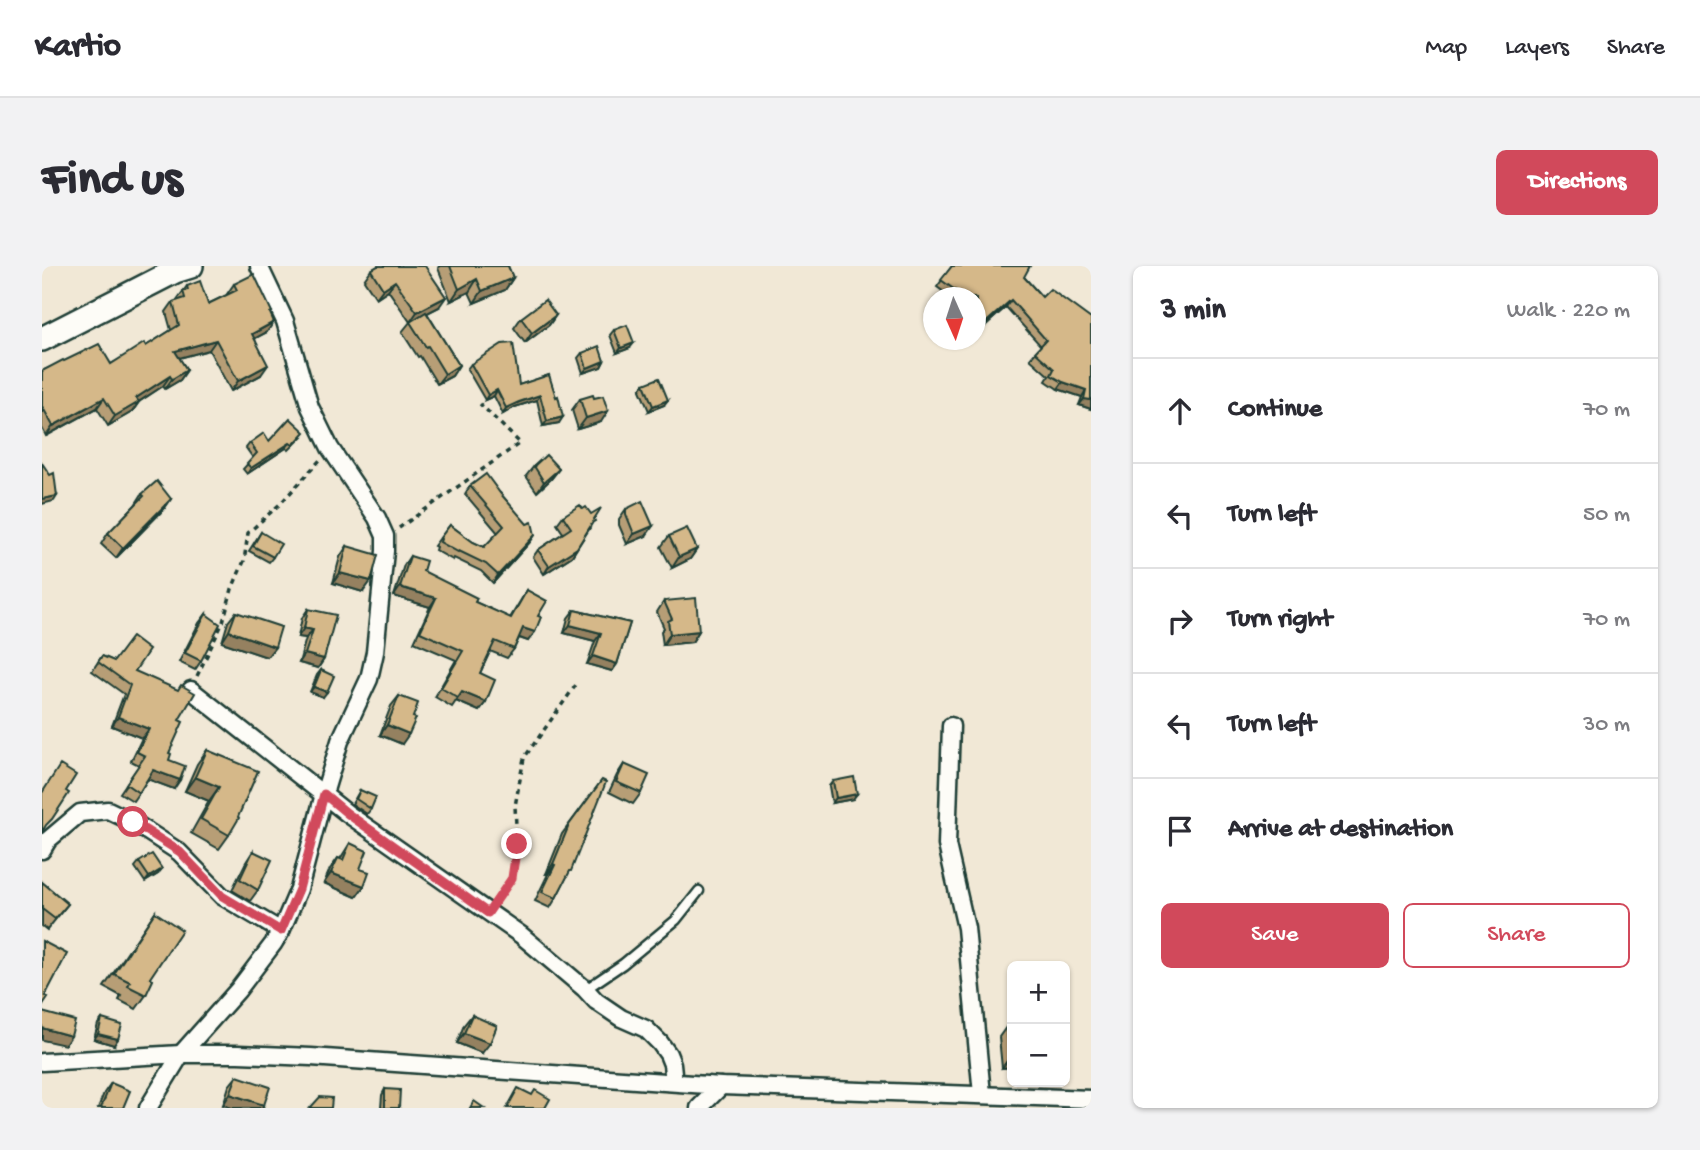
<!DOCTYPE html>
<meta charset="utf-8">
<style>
body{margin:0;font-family:"Gochi Hand",sans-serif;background:#f2f2f3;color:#2b2b33}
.controls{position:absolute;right:21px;bottom:21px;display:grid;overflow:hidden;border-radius:10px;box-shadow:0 2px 5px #0004}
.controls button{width:63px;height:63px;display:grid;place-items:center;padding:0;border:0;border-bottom:2px solid #e1e1e2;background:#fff;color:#2b2b33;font:35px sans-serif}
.compass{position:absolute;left:881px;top:21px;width:63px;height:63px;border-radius:50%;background:#fff;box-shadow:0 2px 5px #0004;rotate:177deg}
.stop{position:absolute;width:21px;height:21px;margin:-16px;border:5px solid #d1495b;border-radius:50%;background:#fff}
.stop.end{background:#d1495b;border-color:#fff;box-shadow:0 2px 7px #0008}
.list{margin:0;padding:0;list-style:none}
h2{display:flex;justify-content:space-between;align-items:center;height:91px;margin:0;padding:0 28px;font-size:30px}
h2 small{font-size:23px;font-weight:400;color:#7c7c81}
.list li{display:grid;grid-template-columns:46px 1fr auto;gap:21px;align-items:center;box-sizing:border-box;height:105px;padding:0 28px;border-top:2px solid #e1e1e2}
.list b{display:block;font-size:26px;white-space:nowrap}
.list em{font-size:23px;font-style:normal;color:#7c7c81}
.actions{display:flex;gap:14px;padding:21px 28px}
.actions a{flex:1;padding:16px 0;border:2px solid #d1495b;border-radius:10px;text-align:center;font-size:24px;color:#d1495b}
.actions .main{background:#d1495b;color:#fff}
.icon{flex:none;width:38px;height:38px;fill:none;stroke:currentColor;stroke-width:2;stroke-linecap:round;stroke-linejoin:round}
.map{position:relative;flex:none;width:1049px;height:842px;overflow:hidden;border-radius:10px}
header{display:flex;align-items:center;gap:42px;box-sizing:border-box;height:98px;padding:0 35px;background:#fff;border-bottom:2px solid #e1e1e2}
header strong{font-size:33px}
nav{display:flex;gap:38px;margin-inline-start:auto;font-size:24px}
.intro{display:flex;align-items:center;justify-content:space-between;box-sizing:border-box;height:168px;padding:0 42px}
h1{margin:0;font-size:49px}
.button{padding:18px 32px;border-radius:10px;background:#d1495b;color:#fff;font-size:24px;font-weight:700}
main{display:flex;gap:42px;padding:0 42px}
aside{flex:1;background:#fff;border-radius:10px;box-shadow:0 2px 5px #0004}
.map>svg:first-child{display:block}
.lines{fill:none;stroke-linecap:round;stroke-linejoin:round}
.lane-casing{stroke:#1f3d34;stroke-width:13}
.street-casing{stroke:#1f3d34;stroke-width:21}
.secondary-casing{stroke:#1f3d34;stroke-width:28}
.path{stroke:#1f3d34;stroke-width:3.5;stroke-dasharray:5 5;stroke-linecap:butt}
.lane{stroke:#fdfcf7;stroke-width:8}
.street{stroke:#fdfcf7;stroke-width:16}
.secondary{stroke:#fdfcf7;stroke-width:23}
.wall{fill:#b79e76;stroke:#1f3d34;stroke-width:2}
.shaded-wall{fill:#958160;stroke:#1f3d34;stroke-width:2}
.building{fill:#d5b889;stroke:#1f3d34;stroke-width:2}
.route{stroke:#d1495b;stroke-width:9}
</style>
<header>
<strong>Kartio</strong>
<nav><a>Map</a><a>Layers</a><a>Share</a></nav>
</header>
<div class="intro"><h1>Find us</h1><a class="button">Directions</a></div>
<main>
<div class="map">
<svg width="1049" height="842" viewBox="0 0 1049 842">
<rect width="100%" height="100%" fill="#f1e8d6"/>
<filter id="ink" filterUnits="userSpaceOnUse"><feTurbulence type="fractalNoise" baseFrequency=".0143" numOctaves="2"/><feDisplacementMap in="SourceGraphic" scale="14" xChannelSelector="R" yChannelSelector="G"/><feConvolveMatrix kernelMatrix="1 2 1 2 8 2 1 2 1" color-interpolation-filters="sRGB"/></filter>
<g filter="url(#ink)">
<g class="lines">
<g class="lane-casing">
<polyline id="lane" points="544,723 581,698 634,654 657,625"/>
</g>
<g class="street-casing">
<g id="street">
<polyline points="149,424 306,548 479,669 543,723 554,735 579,752 604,763 618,777 626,788 630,798 632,816"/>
<polyline points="909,460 905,579 924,662 940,828"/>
<polyline points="0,584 6,574 38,547 66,544 91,556 137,586 180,630 239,665"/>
<polyline points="0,796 139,788 196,788 269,791 679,820 1049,833"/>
<polyline points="106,842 139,788 196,724 231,678 239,665 257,623 282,528 298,475 327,413 333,386 343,285 343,270 335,252 288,182 268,141 243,55 217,0"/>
<polyline points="657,842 679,820"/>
</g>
</g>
<g class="secondary-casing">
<polyline id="secondary" points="0,73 133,5 149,0"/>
</g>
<g class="path">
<polyline points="357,262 478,177 438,138"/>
<polyline points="155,410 181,356 190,323 202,295 206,267 239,237 278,194"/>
<polyline points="456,632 470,612 475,578 473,540 482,492 536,416"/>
</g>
<use href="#lane" class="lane"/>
<use href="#street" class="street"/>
<use href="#secondary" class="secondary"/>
</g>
<g class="wall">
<polygon points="336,0 397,41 385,47 417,99 410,110 395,118 378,90 376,91 360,66 368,56 346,24 334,32 322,14 329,4"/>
<polygon points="397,0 466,0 471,12 463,24 432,37 427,26 409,35 396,2"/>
<polygon points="910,0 982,11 1000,31 1049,53 1049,143 1037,139 1040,131 1016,123 1004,115 1007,110 988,93 999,80 964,41 934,68 934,32 905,32 906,29 895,21"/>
<polygon points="192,18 230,46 228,48 225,66 213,72 219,109 189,125 167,84 137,92 145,104 138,114 123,123 121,120 97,136 90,146 66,160 55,142 4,170 0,162 0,105 22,95 69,98 104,80 129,64 124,46 131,36 134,35 145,20 166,38 185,29 185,28"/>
<polygon points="514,49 507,59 483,77 472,62 479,52"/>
<polygon points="572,64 588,82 575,87 568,69"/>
<polygon points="540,87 562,95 559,101 541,107 536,92"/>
<polygon points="429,98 477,119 507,109 517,157 501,160 495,134 473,141 461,148 452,130 443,134 425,103"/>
<polygon points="602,118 622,139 607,145 598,124"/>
<polygon points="552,132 559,156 536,163 530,144 538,133"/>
<polygon points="260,171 247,184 244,182 205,208 201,203 211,192 204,182 208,177"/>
<polygon points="492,200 517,203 509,213 495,226 484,210"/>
<polygon points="428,220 458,227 493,269 488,276 451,317 439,305 412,292 411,294 393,284 394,281 392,280 408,259 431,276 442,281 456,267 423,228"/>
<polygon points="100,228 129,233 122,243 74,292 59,278 66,267 93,239"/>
<polygon points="584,243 604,270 585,278 577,259 577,253"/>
<polygon points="521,250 548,262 530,290 502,308 491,291 496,284 521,267 515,258"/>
<polygon points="219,266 231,291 227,296 207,285"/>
<polygon points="627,270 655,283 648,293 630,302 619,281"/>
<polygon points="305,280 321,326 291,317 298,291"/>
<polygon points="368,290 381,305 433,336 468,352 485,324 496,350 486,375 477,372 472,383 465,392 448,385 438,407 444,436 437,445 414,435 410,441 393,431 414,394 372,376 388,341 352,330 362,299"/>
<polygon points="622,335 657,365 650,376 621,379 619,365 622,362 615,346"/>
<polygon points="266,343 282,393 276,402 257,397 264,372 256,371 260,352"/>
<polygon points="532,344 588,357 575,398 570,405 545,398 553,375 522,367 526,352"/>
<polygon points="194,346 233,381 225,391 180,376 186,356"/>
<polygon points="164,348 159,395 153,404 137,396 157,357"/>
<polygon points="60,390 93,405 137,454 127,487 127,494 132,523 106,513 91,535 78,527 97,499 89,495 100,472 70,460 82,428 50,405"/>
<polygon points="279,404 281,431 268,426 275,409"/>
<polygon points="357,430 360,478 338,469 349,440"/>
<polygon points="165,484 187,569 177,583 149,567 167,535 143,525 155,498"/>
<polygon points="582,498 599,527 591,538 567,526 575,509"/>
<polygon points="560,514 524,612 514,632 508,642 493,635 506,608 504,608 520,568"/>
<polygon points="791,515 811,533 790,537 787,520"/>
<polygon points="318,524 329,543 325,548 310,538"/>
<polygon points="308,577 322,620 314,631 282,617 288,603 296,592 298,593"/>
<polygon points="211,585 216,624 208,635 190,624 204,596"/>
<polygon points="97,596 116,608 103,616 93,601"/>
<polygon points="0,616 26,638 5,664 0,660"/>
<polygon points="113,646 108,712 104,729 94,743 77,734 79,730 62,721"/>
<polygon points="430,749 440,787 415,777 422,759"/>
<polygon points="60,753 72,779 52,773 56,758"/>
<polygon points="965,760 970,801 960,802 957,771"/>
<polygon points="195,810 222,839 220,842 190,842 181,839 187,820"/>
<polygon points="69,817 81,842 56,842 62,827"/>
<polygon points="343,823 357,842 339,842 340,829"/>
</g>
<g class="shaded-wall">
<polygon points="471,12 463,24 432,37 440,25"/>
<polygon points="435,13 427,26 409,35 417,23"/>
<polygon points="353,15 346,24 334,32 341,23"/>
<polygon points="404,31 397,41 368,56 375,46"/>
<polygon points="969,34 964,41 934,68 939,61"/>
<polygon points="514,49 507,59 483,77 490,67"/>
<polygon points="232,56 225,66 203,78 210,68"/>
<polygon points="174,74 167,84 126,95 133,85"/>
<polygon points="592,77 588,82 575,87 579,82"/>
<polygon points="562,95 559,101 541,107 545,102"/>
<polygon points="226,99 219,109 189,125 196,115"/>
<polygon points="417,99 410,110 395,118 403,108"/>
<polygon points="145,104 138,114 123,123 130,113"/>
<polygon points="128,110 121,120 87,142 94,132"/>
<polygon points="1021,116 1044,124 1040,131 1016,123"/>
<polygon points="455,124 452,130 443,134 446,129"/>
<polygon points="498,129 495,134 473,141 461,148 464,142 477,136"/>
<polygon points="62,132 55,142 4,170 11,160"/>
<polygon points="1042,133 1049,134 1049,143 1037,139"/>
<polygon points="626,134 622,139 607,145 611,140"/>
<polygon points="97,136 90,146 66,160 73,150"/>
<polygon points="566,145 559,156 536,163 544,152"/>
<polygon points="521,151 517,157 501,160 505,155"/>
<polygon points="248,177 244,182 205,208 209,202"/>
<polygon points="517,203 509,213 495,226 502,216"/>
<polygon points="15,230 12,235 0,238 0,233"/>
<polygon points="129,233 122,243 74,292 81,282"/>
<polygon points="611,260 604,270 585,278 592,268"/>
<polygon points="493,269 488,276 451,317 456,309"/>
<polygon points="535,282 530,290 502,308 507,300"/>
<polygon points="655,283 648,293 630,302 637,291"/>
<polygon points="298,307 329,315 321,326 291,317"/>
<polygon points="358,321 394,332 388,341 352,330"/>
<polygon points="528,359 559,367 553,375 522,367"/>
<polygon points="262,362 271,364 264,372 256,371"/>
<polygon points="481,362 493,366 486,375 475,371"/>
<polygon points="187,365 233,381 225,391 180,376"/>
<polygon points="657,365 650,376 621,379 628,368"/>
<polygon points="263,388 282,393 276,402 257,397"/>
<polygon points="551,390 575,398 570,405 545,398"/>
<polygon points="272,421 285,426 281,431 268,426"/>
<polygon points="420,426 444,436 437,445 414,435"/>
<polygon points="76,451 107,463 100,472 70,460"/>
<polygon points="345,459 367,468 360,478 338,469"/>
<polygon points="111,504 138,514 132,523 105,513"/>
<polygon points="153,511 177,521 167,535 143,525"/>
<polygon points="815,528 811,533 790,537 794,532"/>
<polygon points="511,598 513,599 506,608 504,608"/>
<polygon points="120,603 116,608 103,616 107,611"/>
<polygon points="289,607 322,620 314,631 282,617"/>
<polygon points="0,762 29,770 23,779 0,774"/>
<polygon points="422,767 448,777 440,787 415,777"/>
<polygon points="56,768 76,773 72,779 52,773"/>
<polygon points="970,791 970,801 960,802 967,792"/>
<polygon points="188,828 222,839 220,842 190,842 181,839"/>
</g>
<g class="building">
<polygon points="336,0 383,0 404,31 375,46 353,15 341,23 329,4"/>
<polygon points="408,0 466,0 471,12 440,25 435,13 417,23"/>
<polygon points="910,0 988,0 982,11 1000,31 1008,23 1049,53 1049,134 1042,133 1044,124 1021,116 1009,109 1012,103 993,86 1004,74 969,34 939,61 934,54 934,32 911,32 907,29 913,24 899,14"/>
<polygon points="212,8 230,46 228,47 232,56 210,68 226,99 196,115 174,74 133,85 145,104 130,113 128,110 94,132 97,136 73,150 62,132 11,160 0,140 0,105 21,94 22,95 57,78 69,98 102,77 104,80 137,59 131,36 143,32 141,25 146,24 145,20 158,15 166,38 195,24 192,18"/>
<polygon points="503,34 514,49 490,67 479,52"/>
<polygon points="384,46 417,99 403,108 386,80 384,81 368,56"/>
<polygon points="585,59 592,77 579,82 572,64"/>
<polygon points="471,77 477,119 507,109 514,131 516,130 521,151 505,155 498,129 477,136 464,142 455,124 446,129 429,98 460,78"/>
<polygon points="557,80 562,95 545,102 540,87"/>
<polygon points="617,112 626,134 611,140 602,118"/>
<polygon points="551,129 552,132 561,130 566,145 544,152 538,133"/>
<polygon points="248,152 263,166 251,179 248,177 209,202 205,198 215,187 208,177 222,167 227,175"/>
<polygon points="504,189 517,203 502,216 492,200"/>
<polygon points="0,197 8,209 12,207 15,230 0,233"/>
<polygon points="444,208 458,227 485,258 490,256 493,269 456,309 444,298 417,285 416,286 398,276 399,273 398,272 408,259 431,276 442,281 462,260 428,220"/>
<polygon points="115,215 129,233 81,282 66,267 102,230 100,228"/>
<polygon points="600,235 611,260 592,268 584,248 584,243"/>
<polygon points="538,239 541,243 544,241 549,248 559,242 552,253 553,255 551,256 535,282 507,300 496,284 529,262 521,250"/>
<polygon points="645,262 655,283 637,291 627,270"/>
<polygon points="219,266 239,278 231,291 211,280"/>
<polygon points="305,280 336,289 329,315 298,307"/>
<polygon points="368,290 384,295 381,305 435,332 433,336 469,352 485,324 505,335 496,350 499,351 493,366 481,362 472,383 453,375 438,407 453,414 444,436 420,426 416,432 399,422 421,385 378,366 394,332 358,321"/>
<polygon points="654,332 657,365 628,368 626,355 630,353 622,335"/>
<polygon points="266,343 294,349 282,393 263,388 271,364 262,362"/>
<polygon points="532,344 588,357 575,398 551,390 559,367 528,359"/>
<polygon points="194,346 239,361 233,381 187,365"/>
<polygon points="164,348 178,358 159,395 143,387"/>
<polygon points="90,371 107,384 93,405 136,424 139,419 153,427 137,454 141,456 127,487 129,488 127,494 143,500 138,514 111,504 97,527 84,518 103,490 95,486 107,463 76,451 88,419 56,396 60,390 72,395"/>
<polygon points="279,404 292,410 285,426 272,421"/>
<polygon points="357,430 376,437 371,451 374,452 367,468 345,459"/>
<polygon points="165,484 216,505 196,551 197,552 187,569 159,553 177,521 153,511"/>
<polygon points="582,498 607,509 599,527 574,516"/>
<polygon points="18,499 34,509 24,525 27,527 10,553 4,559 0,566 0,527"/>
<polygon points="812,511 815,528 794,532 791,515"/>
<polygon points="560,514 564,516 529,605 528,605 514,632 500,626 513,599 511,598 527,559"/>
<polygon points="318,524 334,531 329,543 314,533"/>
<polygon points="308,577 325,585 318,603 327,606 322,620 289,607 296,592 301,594"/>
<polygon points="211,585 230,594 216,624 198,613"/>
<polygon points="110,588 120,603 107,611 97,596"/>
<polygon points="0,616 26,638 13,653 0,643"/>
<polygon points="113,646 140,664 108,712 111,714 104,729 86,720 88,716 72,708"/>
<polygon points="0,675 25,688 3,730 6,731 0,740"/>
<polygon points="0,746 33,755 29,770 0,762"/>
<polygon points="430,749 455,760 448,777 422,767"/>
<polygon points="60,753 80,759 76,773 56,768"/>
<polygon points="965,760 970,760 970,791 967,792"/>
<polygon points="195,810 228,821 222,839 188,828"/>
<polygon points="69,817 88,825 81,842 59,842"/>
<polygon points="476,822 490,829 493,824 508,833 503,842 465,842"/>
<polygon points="343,823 358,824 357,842 343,842"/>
<polygon points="278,831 290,832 289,842 268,842"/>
<polygon points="432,835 442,842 428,842"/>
</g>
</g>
<g class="lines" filter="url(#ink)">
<polyline class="route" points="91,556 138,586 180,630 239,665 257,623 282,528 306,548 446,647 470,612 475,578"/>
</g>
</svg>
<div class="controls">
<button>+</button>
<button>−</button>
</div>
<svg class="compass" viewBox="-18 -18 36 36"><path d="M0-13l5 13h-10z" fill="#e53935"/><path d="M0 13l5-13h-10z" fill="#7c7c81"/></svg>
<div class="stop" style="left:91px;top:556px"></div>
<div class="stop end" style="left:475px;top:578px"></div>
</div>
<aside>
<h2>3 min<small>Walk · 220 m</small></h2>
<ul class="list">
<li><svg class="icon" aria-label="ahead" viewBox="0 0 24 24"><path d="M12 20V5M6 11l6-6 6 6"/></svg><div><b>Continue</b></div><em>70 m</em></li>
<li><svg class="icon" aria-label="left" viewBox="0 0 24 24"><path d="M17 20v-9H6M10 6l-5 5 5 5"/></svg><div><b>Turn left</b></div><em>50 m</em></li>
<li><svg class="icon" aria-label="right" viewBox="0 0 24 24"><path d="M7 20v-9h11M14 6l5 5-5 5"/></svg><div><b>Turn right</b></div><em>70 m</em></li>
<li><svg class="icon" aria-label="left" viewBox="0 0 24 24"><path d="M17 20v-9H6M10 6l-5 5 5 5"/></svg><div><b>Turn left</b></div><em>30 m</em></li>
<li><svg class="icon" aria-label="arrive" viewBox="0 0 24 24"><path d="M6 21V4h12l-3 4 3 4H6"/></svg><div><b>Arrive at destination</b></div></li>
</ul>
<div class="actions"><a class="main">Save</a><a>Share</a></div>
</aside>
</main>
